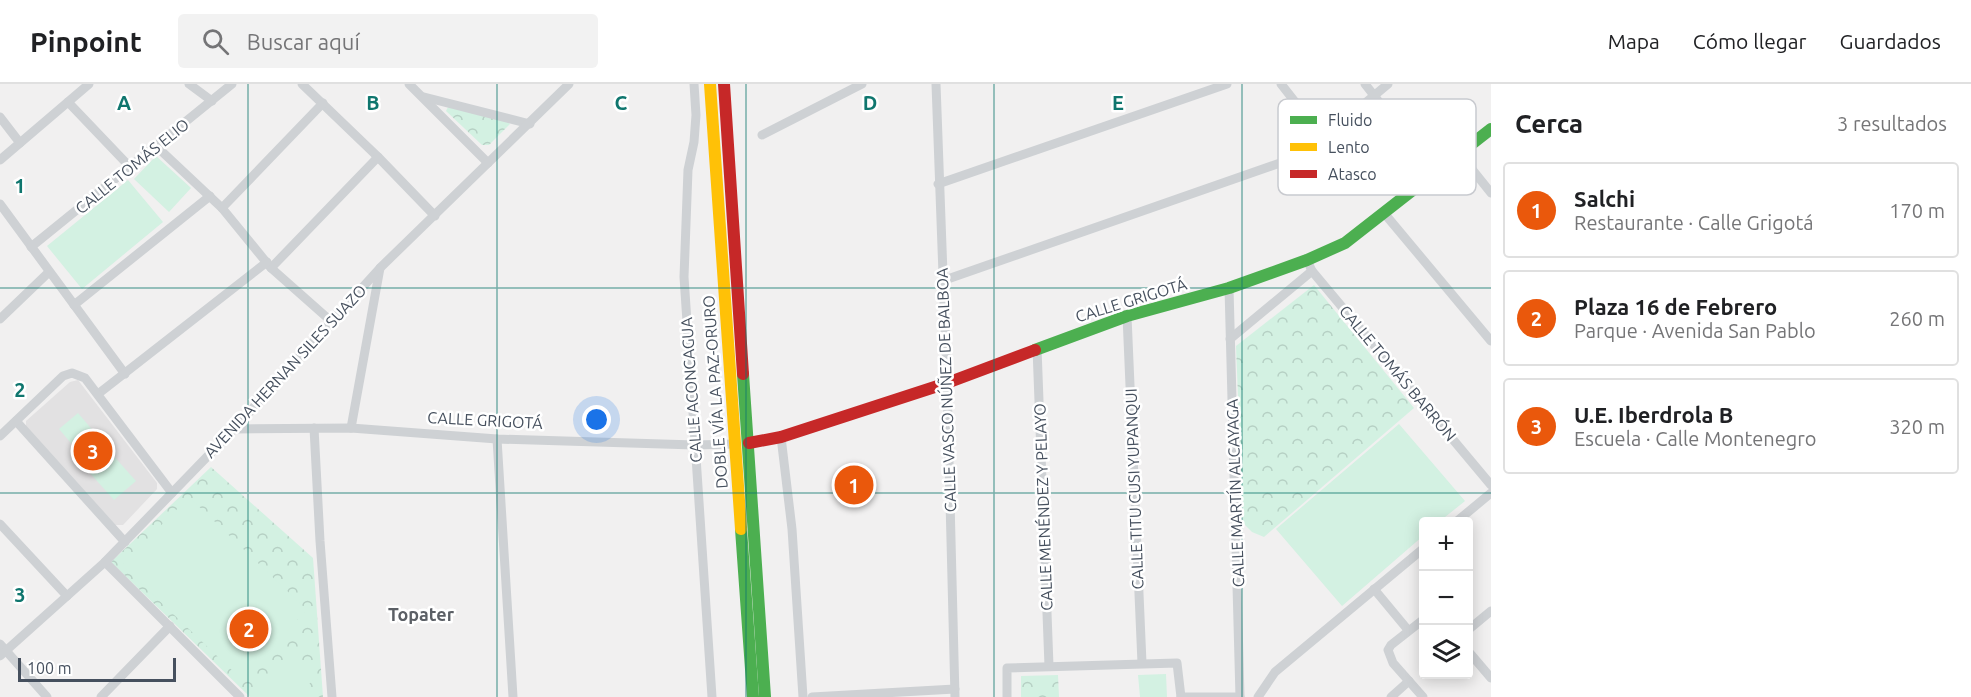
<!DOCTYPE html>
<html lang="es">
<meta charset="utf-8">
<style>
body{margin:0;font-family:Ubuntu,sans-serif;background:#f2f2f2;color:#202124}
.controls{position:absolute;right:18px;bottom:18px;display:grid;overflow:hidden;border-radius:6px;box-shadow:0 3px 15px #0003}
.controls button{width:54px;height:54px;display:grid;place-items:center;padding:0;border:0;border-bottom:2px solid #e0e0e0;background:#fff;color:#202124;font:30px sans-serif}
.scale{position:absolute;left:18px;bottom:15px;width:158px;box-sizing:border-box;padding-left:6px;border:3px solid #46505e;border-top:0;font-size:16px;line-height:21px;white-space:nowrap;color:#46505e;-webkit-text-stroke:4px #fff;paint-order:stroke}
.you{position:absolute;left:597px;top:336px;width:21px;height:21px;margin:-15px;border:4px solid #fff;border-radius:50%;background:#1a73e8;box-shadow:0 0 0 9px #1a73e833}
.badge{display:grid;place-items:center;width:39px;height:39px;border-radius:50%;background:#ea580c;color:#fff;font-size:20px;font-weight:700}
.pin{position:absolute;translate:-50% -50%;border:3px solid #fff;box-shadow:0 2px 6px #0006}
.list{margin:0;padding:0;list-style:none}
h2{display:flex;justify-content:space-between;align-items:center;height:78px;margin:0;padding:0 24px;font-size:26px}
h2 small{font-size:20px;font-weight:400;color:#757577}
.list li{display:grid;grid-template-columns:39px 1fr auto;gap:18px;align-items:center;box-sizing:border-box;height:96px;margin:0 12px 12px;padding:0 12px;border:2px solid #e0e0e0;border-radius:6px}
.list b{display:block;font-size:22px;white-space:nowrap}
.list p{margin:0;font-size:20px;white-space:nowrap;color:#757577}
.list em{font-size:20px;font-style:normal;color:#757577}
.icon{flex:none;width:33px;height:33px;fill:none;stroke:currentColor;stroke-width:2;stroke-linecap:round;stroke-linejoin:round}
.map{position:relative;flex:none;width:1491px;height:613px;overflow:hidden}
header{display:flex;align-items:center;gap:36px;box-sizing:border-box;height:84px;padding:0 30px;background:#fff;border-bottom:2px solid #e0e0e0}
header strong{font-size:28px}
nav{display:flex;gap:33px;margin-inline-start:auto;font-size:21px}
.search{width:420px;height:54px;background:#f2f2f2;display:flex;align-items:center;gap:15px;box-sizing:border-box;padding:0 21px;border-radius:6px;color:#757577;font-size:22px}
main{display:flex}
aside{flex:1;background:#fff}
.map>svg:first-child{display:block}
.education{fill:#e2e1e2}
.park{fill:url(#park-crowns)}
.pitch{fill:#d3f1e2}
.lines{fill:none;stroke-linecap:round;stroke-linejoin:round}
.street{stroke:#ced1d4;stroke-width:9}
.fast{stroke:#4caf50;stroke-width:12}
.slow{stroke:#ffc107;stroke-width:12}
.jam{stroke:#c62828;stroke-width:12}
.grid{fill:none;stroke:#0f766e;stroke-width:1.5;stroke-opacity:0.55}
.labels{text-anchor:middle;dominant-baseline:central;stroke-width:5;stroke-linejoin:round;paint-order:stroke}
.street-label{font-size:16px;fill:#46505e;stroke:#fff}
.neighbourhood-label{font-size:18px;font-weight:bold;fill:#5b5f65;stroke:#fff}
.key{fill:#fff;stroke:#c8cacf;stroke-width:1.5}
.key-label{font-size:16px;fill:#46505e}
.grid-label{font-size:20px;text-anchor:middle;font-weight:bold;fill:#0f766e;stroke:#fff;stroke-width:5;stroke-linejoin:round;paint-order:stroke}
</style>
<header>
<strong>Pinpoint</strong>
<div class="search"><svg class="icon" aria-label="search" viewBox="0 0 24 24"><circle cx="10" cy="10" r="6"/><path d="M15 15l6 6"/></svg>Buscar aquí</div>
<nav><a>Mapa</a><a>Cómo llegar</a><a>Guardados</a></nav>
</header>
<main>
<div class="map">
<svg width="1491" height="613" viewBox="0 0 1491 613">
<defs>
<pattern id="park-crowns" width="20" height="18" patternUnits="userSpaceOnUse" patternTransform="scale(1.5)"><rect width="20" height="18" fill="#d3f1e2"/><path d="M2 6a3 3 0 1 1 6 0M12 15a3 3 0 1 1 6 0" fill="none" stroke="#b6d0c4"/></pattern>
</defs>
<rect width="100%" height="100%" fill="#f1f0f0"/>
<polygon class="education" points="78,296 157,399 157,405 123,441 115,441 26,343 26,337 70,298"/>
<g class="park">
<polygon points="448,23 507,37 510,40 489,61 482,61 446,27"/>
<polygon points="1314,201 1414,324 1264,453 1252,448 1243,439 1236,262"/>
<polygon points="211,383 313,474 323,613 250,613 111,478"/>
<polygon points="1058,591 1059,613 1021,613 1021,592"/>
</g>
<g class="pitch">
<polygon points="156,72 191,104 169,128 134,95"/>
<polygon points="128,96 163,138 82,205 47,162"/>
<polygon points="78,329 107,363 88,379 59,345"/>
<polygon points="1399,340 1465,417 1440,437 1424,438 1423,452 1342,522 1276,445"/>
<polygon points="111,369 136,397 114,416 89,388"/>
<polygon points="189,413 307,526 240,594 122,481"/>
<polygon points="290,574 313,596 297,613 257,613 254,610"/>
<polygon points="1166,590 1167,613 1140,613 1138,591"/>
</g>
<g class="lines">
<g class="street">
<polyline points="189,0 212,17"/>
<polyline points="302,0 378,73 435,132"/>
<polyline points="409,0 488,79"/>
<polyline points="694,0 696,31 694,58 688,86 684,193 712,613"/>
<polyline points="936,0 947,299 955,613"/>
<polyline points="1281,0 1347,84 1392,50 1395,42 1394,37 1365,0"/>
<polyline points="424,13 530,40"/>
<polyline points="68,18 130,83"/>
<polyline points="0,33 20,59"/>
<polyline points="762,51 862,0"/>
<polyline points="156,62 222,124 271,184 332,238"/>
<polyline points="1373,64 1411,108"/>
<polyline points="1459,69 1491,109"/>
<polyline points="0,76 89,0"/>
<polyline points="938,100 1227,0"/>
<polyline points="0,120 125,290"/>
<polyline points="222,124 323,19"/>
<polyline points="1384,129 1491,257"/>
<polyline points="31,163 232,0"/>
<polyline points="1307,176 1312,187 1491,401"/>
<polyline points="271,184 378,73"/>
<polyline points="942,197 1303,71 1388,0"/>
<polyline points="1229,204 1240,613"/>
<polyline points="74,221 210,112"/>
<polyline points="1127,232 1142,579"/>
<polyline points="0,235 49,188"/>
<polyline points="1230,255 1312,187"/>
<polyline points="1037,264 1049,582"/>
<polyline points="98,310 267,178"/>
<polyline points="16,337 125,458"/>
<polyline points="314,344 320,457 332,613"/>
<polyline points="351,344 380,184"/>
<polyline points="234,345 351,344 497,355 695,361 735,360"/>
<polyline points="0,352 63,292 72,289 85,294 172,409"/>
<polyline points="781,353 792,445 803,613"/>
<polyline points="497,355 513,613"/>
<polyline points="1456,438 1491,409"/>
<polyline points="0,440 67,512"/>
<polyline points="105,478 240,613"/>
<polyline points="1374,505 1408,546"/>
<polyline points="1468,546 1491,527"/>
<polyline points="0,560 47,613"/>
<polyline points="1468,567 1491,594"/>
<polyline points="0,572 105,478 234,345 381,183 569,0"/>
<polyline points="101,613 170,542"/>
<polyline points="812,613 955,605"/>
<polyline points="1007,613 1007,584 1177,579 1181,613"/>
<polyline points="1181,613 1240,613"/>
<polyline points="1258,613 1275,588 1424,464"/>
<polyline points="1391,613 1409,597"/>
<polyline points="1423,613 1393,579 1388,566 1391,561 1424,535"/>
</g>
<g class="fast">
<polyline points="1035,266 1127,232 1229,204 1307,176 1345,159 1491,45"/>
<polyline points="743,290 765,613"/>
<polyline points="741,445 753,613"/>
</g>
<polyline class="slow" points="710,0 741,445"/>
<g class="jam">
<polyline points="724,0 743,290"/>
<polyline points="749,359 781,353 947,299 1035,266"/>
</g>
</g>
<path class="grid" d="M248,0V613M497,0V613M746,0V613M994,0V613M1242,0V613M0,204H1491M0,409H1491"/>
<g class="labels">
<g class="street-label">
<text transform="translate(132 82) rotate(-39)">CALLE TOMÁS ELIO</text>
<text transform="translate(1131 216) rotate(-17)">CALLE GRIGOTÁ</text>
<text transform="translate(285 287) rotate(-47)">AVENIDA HERNAN SILES SUAZO</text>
<text transform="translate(1398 289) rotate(50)">CALLE TOMÁS BARRÓN</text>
<text transform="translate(691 306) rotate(-94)">CALLE ACONCAGUA</text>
<text transform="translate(946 306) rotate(-92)">CALLE VASCO NÚÑEZ DE BALBOA</text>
<text transform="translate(715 308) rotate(-94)">DOBLE VÍA LA PAZ-ORURO</text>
<text transform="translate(485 336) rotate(3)">CALLE GRIGOTÁ</text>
<text transform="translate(1134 405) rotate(-92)">CALLE TITU CUSI YUPANQUI</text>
<text transform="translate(1235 409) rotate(-92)">CALLE MARTÍN ALCAYAGA</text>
<text transform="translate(1043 423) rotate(-92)">CALLE MENÉNDEZ Y PELAYO</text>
</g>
<g class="neighbourhood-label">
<text x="421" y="530">Topater</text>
</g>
</g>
<rect x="1278" y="15" width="198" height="96" rx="9" class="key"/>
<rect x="1290" y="32" width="27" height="8" fill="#4caf50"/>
<rect x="1290" y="59" width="27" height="8" fill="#ffc107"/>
<rect x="1290" y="86" width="27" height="8" fill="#c62828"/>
<g class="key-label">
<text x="1328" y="42">Fluido</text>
<text x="1328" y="69">Lento</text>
<text x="1328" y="96">Atasco</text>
</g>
<g class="grid-label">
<text x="124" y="26">A</text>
<text x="373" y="26">B</text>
<text x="621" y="26">C</text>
<text x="870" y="26">D</text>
<text x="1118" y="26">E</text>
<text x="20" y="109">1</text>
<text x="20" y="313">2</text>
<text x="20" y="518">3</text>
</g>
</svg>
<div class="controls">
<button>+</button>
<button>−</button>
<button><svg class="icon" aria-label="layers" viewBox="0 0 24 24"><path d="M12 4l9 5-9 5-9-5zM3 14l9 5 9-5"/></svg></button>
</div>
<div class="scale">100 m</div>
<div class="you"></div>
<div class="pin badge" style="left:854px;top:401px">1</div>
<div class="pin badge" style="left:249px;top:545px">2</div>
<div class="pin badge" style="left:93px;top:367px">3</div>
</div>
<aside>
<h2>Cerca<small>3 resultados</small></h2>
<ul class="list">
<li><span class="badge">1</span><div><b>Salchi</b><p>Restaurante · Calle Grigotá</p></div><em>170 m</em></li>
<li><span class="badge">2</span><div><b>Plaza 16 de Febrero</b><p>Parque · Avenida San Pablo</p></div><em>260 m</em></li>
<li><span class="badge">3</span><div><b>U.E. Iberdrola B</b><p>Escuela · Calle Montenegro</p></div><em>320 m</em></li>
</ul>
</aside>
</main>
